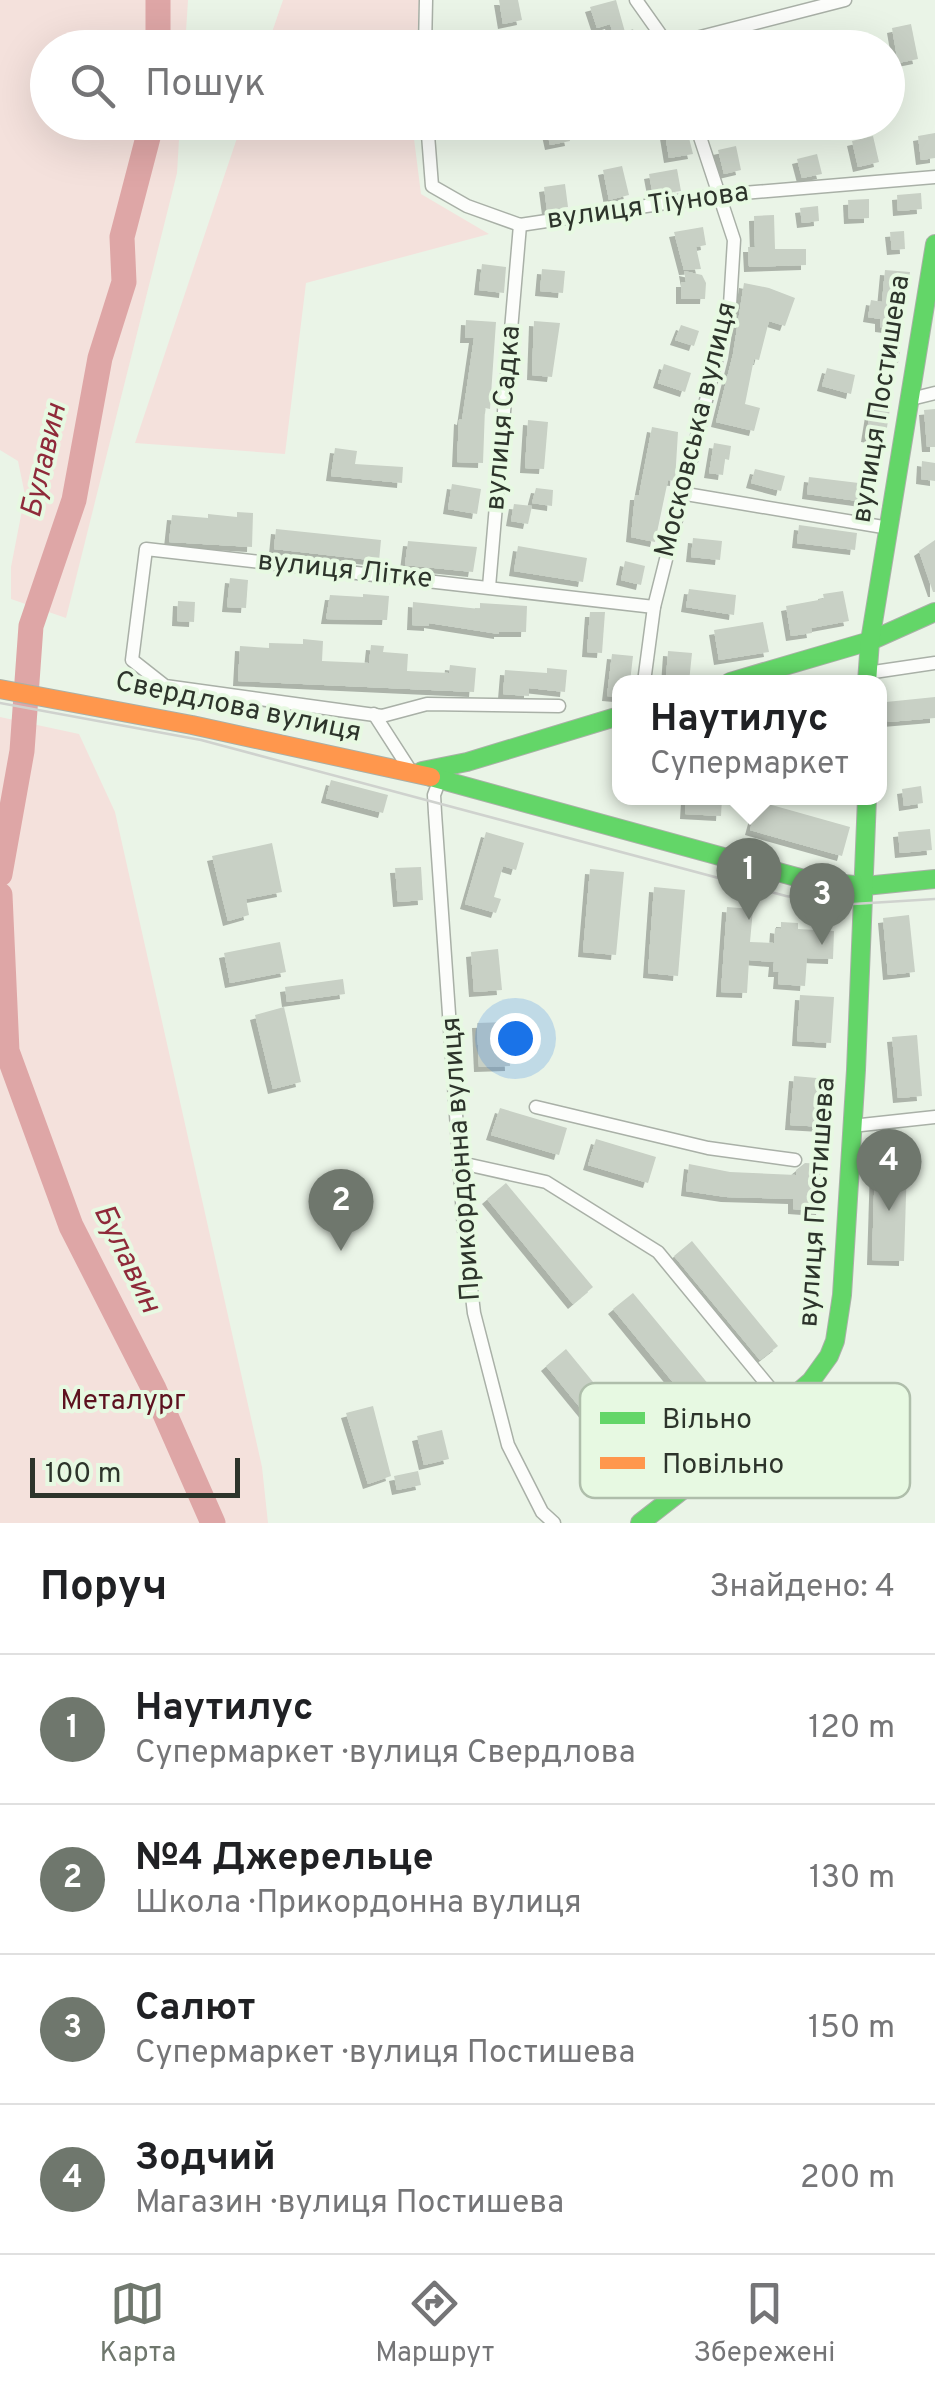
<!DOCTYPE html>
<html lang="uk">
<meta charset="utf-8">
<style>
body{margin:0;font-family:Overpass,sans-serif;background:#f2f2f2;color:#202124}
.scale{position:absolute;left:30px;bottom:25px;width:210px;box-sizing:border-box;padding-left:10px;border:5px solid #2d342b;border-top:0;font-size:28px;line-height:35px;white-space:nowrap;color:#2d342b;-webkit-text-stroke:8px #e7f9e2;paint-order:stroke}
.you{position:absolute;left:515px;top:1038px;width:35px;height:35px;margin:-25px;border:8px solid #fff;border-radius:50%;background:#1a73e8;box-shadow:0 0 0 15px #1a73e833}
.badge{display:grid;place-items:center;width:65px;height:65px;border-radius:50%;background:#6f776d;color:#fff;font-size:32px;font-weight:700}
.pin{position:absolute;translate:-50% -82px;filter:drop-shadow(0 2px 5px #0008)}
.pin::after{content:'';position:absolute;top:52px;width:35px;height:30px;background:inherit;clip-path:polygon(0 0,100% 0,50% 100%)}
.popup{position:absolute;left:612px;top:675px;width:275px;height:130px;box-sizing:border-box;display:grid;place-content:center;border-radius:20px;background:#fff;filter:drop-shadow(0 2px 8px #0005);font-size:32px;white-space:nowrap;color:#757577}
.popup b{font-size:38px;color:#202124}
.popup::after{content:'';position:absolute;left:50%;top:100%;margin-left:-20px;border:20px solid transparent;border-top-color:#fff}
.list{margin:0;padding:0;list-style:none}
h2{display:flex;justify-content:space-between;align-items:center;height:130px;margin:0;padding:0 40px;font-size:42px}
h2 small{font-size:32px;font-weight:400;color:#757577}
.list li{display:grid;grid-template-columns:65px 1fr auto;gap:30px;align-items:center;box-sizing:border-box;height:150px;padding:0 40px;border-top:2px solid #e0e0e0}
.list b{display:block;font-size:38px;white-space:nowrap}
.list p{margin:0;font-size:32px;white-space:nowrap;color:#757577}
.list em{font-size:32px;font-style:normal;color:#757577}
.icon{flex:none;width:55px;height:55px;fill:none;stroke:currentColor;stroke-width:2;stroke-linecap:round;stroke-linejoin:round}
.map{position:relative;flex:none;width:935px;height:1523px;overflow:hidden}
.search{position:absolute;background:#fff;box-shadow:0 10px 40px #0002;left:30px;right:30px;top:30px;height:110px;display:flex;align-items:center;gap:25px;box-sizing:border-box;padding:0 35px;border-radius:55px;color:#757577;font-size:38px}
.sheet{height:730px;background:#fff}
nav{display:flex;justify-content:space-around;align-items:center;box-sizing:border-box;height:140px;border-top:2px solid #e0e0e0;background:#fff;font-size:28px;color:#757577}
nav a{display:grid;justify-items:center;gap:5px}
nav .on{color:#6f776d}
.map>svg:first-child{display:block}
.green{fill:#f4e1dc}
.lines{fill:none;stroke-linecap:round;stroke-linejoin:round}
.river{stroke:#dea6a6;stroke-width:25}
.building{fill:#c8d0c5;filter:url(#shadow)}
.street-casing{stroke:#a9b0a7;stroke-width:15}
.fast-casing{stroke:#a9b0a7;stroke-width:20}
.slow-casing{stroke:#a9b0a7;stroke-width:20}
.street{stroke:#fcfdfb;stroke-width:12}
.fast{stroke:#63d668;stroke-width:18}
.slow{stroke:#ff974d;stroke-width:18}
.tram{stroke:#cfd2ce;stroke-width:2.5}
.labels{text-anchor:middle;dominant-baseline:central;stroke-width:8;stroke-linejoin:round;paint-order:stroke}
.street-label{font-size:28px;fill:#2d342b;stroke:#e7f9e2}
.park-label{font-size:28px;fill:#5d111f;stroke:#e7f9e2}
.water-label{font-size:30px;font-style:italic;fill:#8f2a3a;stroke:#e7f9e2}
.key{fill:#e7f9e2;stroke:#afbeab;stroke-width:2.5}
.key-label{font-size:28px;fill:#2d342b}
</style>
<div class="map">
<svg width="935" height="1523" viewBox="0 0 935 1523">
<defs>
<filter id="shadow"><feDropShadow dx="-5" dy="5" stdDeviation="0" flood-color="#0004"/></filter>
</defs>
<rect width="100%" height="100%" fill="#eaf4e7"/>
<g class="green">
<polygon points="0,0 188,0 185,47 48,48 48,122 180,123 177,173 66,618 11,599 11,567 25,495 18,461 0,450"/>
<polygon points="283,0 419,0 417,47 267,47"/>
<polygon points="242,123 412,123 421,194 489,234 306,283 285,454 135,443"/>
<polygon points="0,717 79,734 115,812 262,1467 268,1523 0,1523"/>
</g>
<g class="lines">
<g class="river">
<polyline points="158,48 158,0"/>
<polyline points="0,874 22,751 31,626 74,500 100,358 124,282 122,237 152,122"/>
<polyline points="0,895 7,1051 71,1226 154,1389 213,1523"/>
</g>
</g>
<g class="building">
<polygon points="499,0 518,0 522,20 503,24"/>
<polygon points="616,0 625,32 633,29 639,48 618,48 610,24 597,28 590,7"/>
<polygon points="911,24 918,59 898,63 892,28"/>
<polygon points="534,30 537,48 517,48 514,34"/>
<polygon points="584,32 588,48 561,48 559,38"/>
<polygon points="864,33 867,48 847,48 845,38"/>
<polygon points="545,122 566,122 570,141 550,145"/>
<polygon points="663,122 685,122 693,154 669,158"/>
<polygon points="935,133 935,158 921,160 918,136"/>
<polygon points="873,136 879,162 858,167 852,141"/>
<polygon points="736,146 741,170 724,174 718,150"/>
<polygon points="817,154 822,174 802,178 797,159"/>
<polygon points="622,166 629,195 609,200 603,170"/>
<polygon points="677,169 681,191 653,195 649,174"/>
<polygon points="565,184 568,207 547,210 544,187"/>
<polygon points="921,193 922,209 898,211 897,195"/>
<polygon points="869,199 869,218 849,219 848,200"/>
<polygon points="818,206 819,221 802,223 800,208"/>
<polygon points="774,215 775,249 806,249 806,265 749,267 748,247 755,247 754,216"/>
<polygon points="703,227 706,245 696,247 701,269 684,270 674,232"/>
<polygon points="904,231 905,249 892,250 890,232"/>
<polygon points="482,264 506,267 504,293 479,290"/>
<polygon points="542,269 565,271 563,293 540,291"/>
<polygon points="885,270 910,272 908,286 896,285 888,328 880,327 880,319 868,317 871,300 882,302"/>
<polygon points="684,271 702,275 706,283 705,299 681,299 681,282 686,282"/>
<polygon points="744,283 769,288 795,298 785,326 769,321 759,360 754,359 745,404 760,408 754,431 716,422 733,354"/>
<polygon points="466,320 496,322 490,409 485,408 483,463 457,462 459,419 462,420 474,338 465,338"/>
<polygon points="534,321 560,323 552,377 532,375"/>
<polygon points="681,325 699,331 694,346 675,340"/>
<polygon points="886,344 901,346 898,363 884,361"/>
<polygon points="664,364 691,373 685,392 658,383"/>
<polygon points="827,368 855,375 851,394 822,386"/>
<polygon points="871,406 890,408 885,440 866,437"/>
<polygon points="935,409 935,447 927,447 924,410"/>
<polygon points="528,420 548,422 544,469 525,468"/>
<polygon points="652,427 678,432 675,481 668,480 655,542 631,537 635,495 639,495"/>
<polygon points="714,443 731,446 729,460 725,459 723,475 709,473"/>
<polygon points="335,448 357,451 355,464 403,467 402,483 331,476"/>
<polygon points="922,461 935,463 935,481 921,479"/>
<polygon points="755,469 785,476 781,491 751,483"/>
<polygon points="809,477 867,484 865,502 807,494"/>
<polygon points="452,484 481,489 477,514 448,509"/>
<polygon points="536,488 553,490 552,506 532,503"/>
<polygon points="514,504 532,506 528,524 511,521"/>
<polygon points="237,512 253,513 252,547 169,542 172,515 208,518 208,514 237,517"/>
<polygon points="799,525 857,533 855,550 797,543"/>
<polygon points="276,529 381,540 379,561 274,549"/>
<polygon points="693,538 722,541 720,560 691,557"/>
<polygon points="935,540 935,592 933,592 919,551"/>
<polygon points="408,541 477,547 473,572 405,565"/>
<polygon points="518,546 587,558 583,582 514,571"/>
<polygon points="625,561 645,566 641,585 621,580"/>
<polygon points="230,578 248,580 246,608 227,607"/>
<polygon points="689,589 736,595 734,615 686,607"/>
<polygon points="843,591 849,621 811,628 812,633 791,636 786,606 824,599 823,594"/>
<polygon points="363,594 389,596 387,620 326,619 330,595 363,597"/>
<polygon points="178,601 195,602 194,622 177,621"/>
<polygon points="413,602 480,609 480,603 527,606 526,632 499,632 499,634 429,623 429,626 412,625"/>
<polygon points="590,612 605,612 602,653 587,652"/>
<polygon points="763,622 769,652 719,660 714,630"/>
<polygon points="303,639 323,641 322,661 369,663 371,645 384,646 383,652 408,654 407,671 449,673 450,665 476,668 474,692 238,681 240,646 269,648 269,643 303,644"/>
<polygon points="668,651 692,653 689,682 666,680"/>
<polygon points="612,654 633,656 630,682 619,682 619,697 607,696"/>
<polygon points="547,668 567,670 565,692 529,688 529,696 503,694 505,670 547,673"/>
<polygon points="935,697 935,718 888,722 886,702"/>
<polygon points="331,780 388,795 383,813 326,798"/>
<polygon points="921,786 923,803 904,806 902,789"/>
<polygon points="686,798 722,798 721,816 685,814"/>
<polygon points="758,801 850,827 842,856 750,830"/>
<polygon points="930,829 932,850 900,853 898,832"/>
<polygon points="486,832 524,843 516,870 503,866 494,897 501,899 496,913 465,904"/>
<polygon points="272,843 282,892 246,899 249,915 228,921 212,856"/>
<polygon points="421,867 423,900 398,902 395,868"/>
<polygon points="590,869 624,872 616,955 583,952"/>
<polygon points="654,887 685,890 678,976 648,973"/>
<polygon points="727,907 753,909 750,942 774,943 775,928 781,929 781,922 798,923 798,929 834,931 833,959 807,958 805,986 778,984 779,972 773,972 774,962 749,960 747,993 721,992"/>
<polygon points="909,915 915,972 888,975 883,918"/>
<polygon points="280,942 286,972 230,983 224,953"/>
<polygon points="498,949 502,990 474,992 471,952"/>
<polygon points="343,979 345,994 287,1002 285,987"/>
<polygon points="800,995 834,997 831,1043 797,1041"/>
<polygon points="284,1007 301,1082 273,1089 255,1015"/>
<polygon points="508,1022 510,1066 479,1067 477,1023"/>
<polygon points="917,1035 922,1096 898,1098 892,1037"/>
<polygon points="794,1076 828,1079 825,1127 790,1125"/>
<polygon points="500,1108 567,1128 559,1155 491,1135"/>
<polygon points="596,1139 656,1157 648,1183 588,1165"/>
<polygon points="875,1162 907,1163 904,1261 872,1260"/>
<polygon points="805,1163 824,1164 821,1211 793,1209 793,1199 726,1197 686,1191 689,1164 730,1172 796,1175 796,1170"/>
<polygon points="506,1183 593,1287 573,1304 487,1199"/>
<polygon points="692,1241 778,1346 760,1360 674,1256"/>
<polygon points="633,1293 719,1397 699,1414 613,1309"/>
<polygon points="566,1349 652,1454 632,1471 546,1366"/>
<polygon points="373,1406 391,1476 368,1484 346,1413"/>
<polygon points="442,1430 449,1459 424,1465 417,1436"/>
<polygon points="418,1471 421,1485 397,1490 394,1476"/>
</g>
<g class="lines">
<g class="street-casing">
<g id="street">
<polyline points="636,0 670,48"/>
<polyline points="669,45 845,0"/>
<polyline points="425,48 426,0"/>
<polyline points="427,122 432,186 467,206 520,225 719,195 935,177"/>
<polyline points="911,399 935,393"/>
<polyline points="680,493 889,528"/>
<polyline points="489,587 520,225"/>
<polyline points="867,673 935,663"/>
<polyline points="644,682 654,607 730,305 734,240 695,122"/>
<polyline points="559,706 427,704 382,716 165,686 132,660 146,549 654,607"/>
<polyline points="374,714 412,773"/>
<polyline points="440,779 434,795 435,813 464,1229 474,1313 508,1445 542,1512 554,1523"/>
<polyline points="536,1107 708,1148 795,1160"/>
<polyline points="852,1126 935,1117"/>
<polyline points="461,1163 546,1182 658,1252 784,1405"/>
</g>
</g>
<g class="fast-casing">
<g id="fast">
<polyline points="730,682 870,641 935,612"/>
<polyline points="867,682 870,641 935,244"/>
<polyline points="422,771 467,762 619,716"/>
<polyline points="431,777 811,881 865,886 935,879"/>
<polyline points="640,1523 721,1460 811,1381 829,1356 835,1341 842,1295 856,1070 867,798"/>
</g>
</g>
<g class="slow-casing">
<polyline id="slow" points="0,689 192,725 431,777"/>
</g>
<use href="#street" class="street"/>
<use href="#fast" class="fast"/>
<use href="#slow" class="slow"/>
<polyline class="tram" points="0,703 201,740 786,896 837,905 935,899"/>
</g>
<g class="labels">
<g class="street-label">
<text transform="translate(648 207) rotate(-8)">вулиця Тіунова</text>
<text transform="translate(882 399) rotate(-81)">вулиця Постишева</text>
<text transform="translate(504 418) rotate(-85)">вулиця Садка</text>
<text transform="translate(697 430) rotate(-76)">Московська вулиця</text>
<text transform="translate(345 571) rotate(6)">вулиця Літке</text>
<text transform="translate(238 708) rotate(12)">Свердлова вулиця</text>
<text transform="translate(462 1159) rotate(-94)">Прикордонна вулиця</text>
<text transform="translate(818 1202) rotate(-86)">вулиця Постишева</text>
</g>
<g class="park-label">
<text x="123" y="1402">Металург</text>
</g>
<g class="water-label">
<text transform="translate(45 461) rotate(-77)">Булавин</text>
<text transform="translate(126 1259) rotate(64)">Булавин</text>
</g>
</g>
<rect x="580" y="1383" width="330" height="115" rx="15" class="key"/>
<rect x="600" y="1412" width="45" height="12" fill="#63d668"/>
<rect x="600" y="1457" width="45" height="12" fill="#ff974d"/>
<g class="key-label">
<text x="662" y="1428">Вільно</text>
<text x="662" y="1473">Повільно</text>
</g>
</svg>
<div class="scale">100 m</div>
<div class="you"></div>
<div class="pin badge" style="left:749px;top:920px">1</div>
<div class="popup"><b>Наутилус</b>Супермаркет</div>
<div class="pin badge" style="left:341px;top:1251px">2</div>
<div class="pin badge" style="left:822px;top:945px">3</div>
<div class="pin badge" style="left:889px;top:1211px">4</div>
<div class="search"><svg class="icon" aria-label="search" viewBox="0 0 24 24"><circle cx="10" cy="10" r="6"/><path d="M15 15l6 6"/></svg>Пошук</div>
</div>
<section class="sheet">
<h2>Поруч<small>Знайдено: 4</small></h2>
<ul class="list">
<li><span class="badge">1</span><div><b>Наутилус</b><p>Супермаркет · вулиця Свердлова</p></div><em>120 m</em></li>
<li><span class="badge">2</span><div><b>№4 Джерельце</b><p>Школа · Прикордонна вулиця</p></div><em>130 m</em></li>
<li><span class="badge">3</span><div><b>Салют</b><p>Супермаркет · вулиця Постишева</p></div><em>150 m</em></li>
<li><span class="badge">4</span><div><b>Зодчий</b><p>Магазин · вулиця Постишева</p></div><em>200 m</em></li>
</ul>
</section>
<nav>
<a class="on"><svg class="icon" aria-label="map" viewBox="0 0 24 24"><path d="M3 6l6-2 6 2 6-2v14l-6 2-6-2-6 2zM9 4v14M15 6v14"/></svg>Карта</a>
<a><svg class="icon" aria-label="directions" viewBox="0 0 24 24"><path d="M12 3l9 9-9 9-9-9zM9 14v-3h6M13 9l2 2-2 2"/></svg>Маршрут</a>
<a><svg class="icon" aria-label="saved" viewBox="0 0 24 24"><path d="M7 4h10v16l-5-4-5 4z"/></svg>Збережені</a>
</nav>
